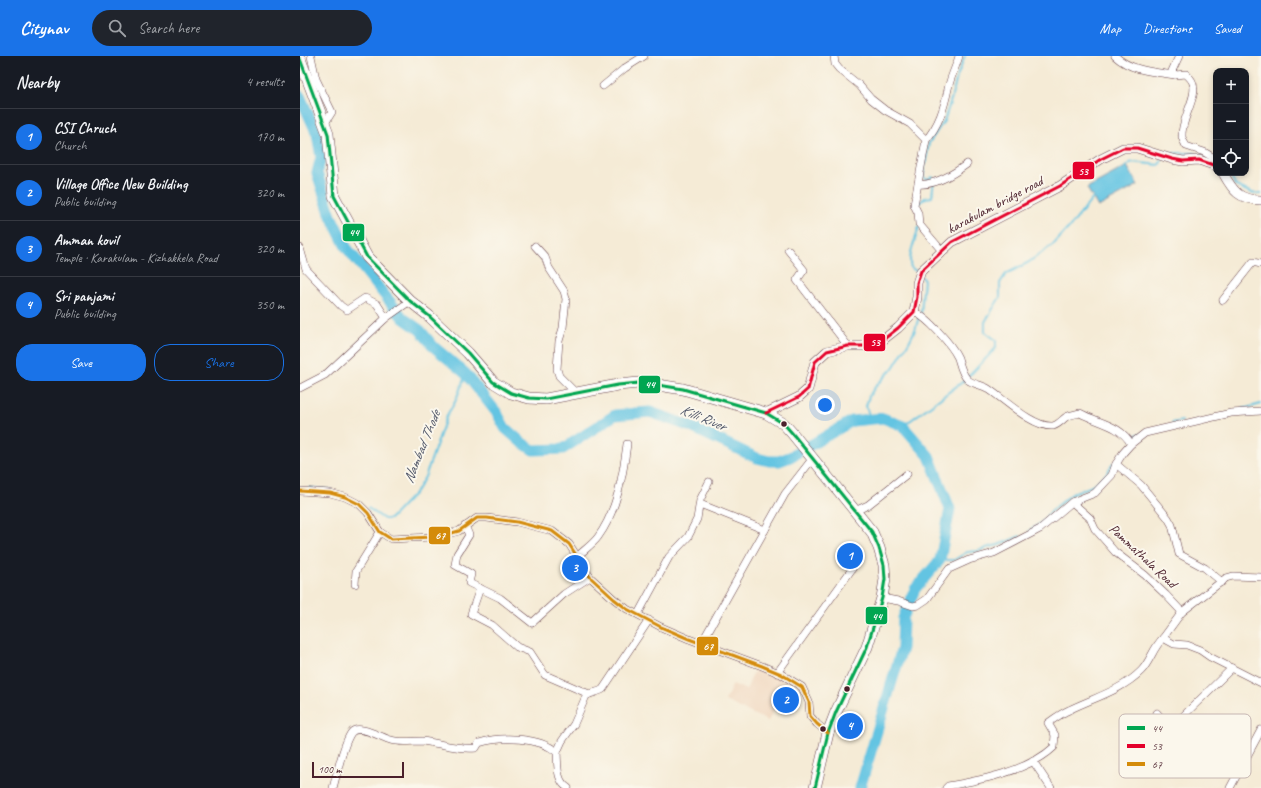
<!DOCTYPE html>
<meta charset="utf-8">
<style>
body{margin:0;font-family:Caveat,sans-serif;background:#20242c;color:#f1f3f6}
.controls{position:absolute;right:12px;top:12px;display:grid;overflow:hidden;border-radius:8px;box-shadow:0 2px 6px #0003}
.controls button{width:36px;height:36px;display:grid;place-items:center;padding:0;border:0;border-bottom:1px solid #363941;background:#171b24;color:#f1f3f6;font:20px sans-serif}
.scale{position:absolute;left:12px;bottom:10px;width:92px;box-sizing:border-box;padding-left:4px;border:2px solid #4a1f2b;border-top:0;font-size:11px;line-height:14px;white-space:nowrap;color:#4a1f2b;-webkit-text-stroke:3px #fbf7ec;paint-order:stroke}
.you{position:absolute;left:525px;top:349px;width:14px;height:14px;margin:-10px;border:3px solid #fff;border-radius:50%;background:#1a73e8;box-shadow:0 0 0 6px #1a73e833}
.badge{display:grid;place-items:center;width:26px;height:26px;border-radius:50%;background:#1a73e8;color:#fff;font-size:13px;font-weight:700}
.pin{position:absolute;translate:-50% -50%;border:2px solid #fff;box-shadow:0 1px 4px #0006}
.list{margin:0;padding:0;list-style:none}
h2{display:flex;justify-content:space-between;align-items:center;height:52px;margin:0;padding:0 16px;font-size:17px}
h2 small{font-size:13px;font-weight:400;color:#9ea1a6}
.list li{display:grid;grid-template-columns:26px 1fr auto;gap:12px;align-items:center;box-sizing:border-box;height:56px;padding:0 16px;border-top:1px solid #363941}
.list b{display:block;font-size:15px;white-space:nowrap}
.list p{margin:0;font-size:13px;white-space:nowrap;color:#9ea1a6}
.list em{font-size:13px;font-style:normal;color:#9ea1a6}
.actions{display:flex;gap:8px;padding:12px 16px}
.actions a{flex:1;padding:9px 0;border:1px solid #1a73e8;border-radius:16px;text-align:center;font-size:14px;color:#1a73e8}
.actions .main{background:#1a73e8;color:#fff}
.icon{flex:none;width:22px;height:22px;fill:none;stroke:currentColor;stroke-width:2;stroke-linecap:round;stroke-linejoin:round}
.map{position:relative;flex:none;width:961px;height:732px;overflow:hidden}
header{display:flex;align-items:center;gap:24px;box-sizing:border-box;height:56px;padding:0 20px;background:#1a73e8;color:#fff}
header strong{font-size:19px}
nav{display:flex;gap:22px;margin-inline-start:auto;font-size:14px}
.search{width:280px;height:36px;background:#20242c;display:flex;align-items:center;gap:10px;box-sizing:border-box;padding:0 14px;border-radius:22px;color:#9ea1a6;font-size:15px}
main{display:flex}
aside{flex:1;background:#171b24}
.map>svg:first-child{display:block}
.built{fill:#f0d5bc}
.water{fill:#64c4e2;stroke:#577286}
.lines{fill:none;stroke-linecap:round;stroke-linejoin:round}
.stream{stroke:#64c4e2;stroke-width:2}
.river{stroke:#64c4e2;stroke-width:11}
.minor-casing{stroke:#643e45;stroke-width:8}
.secondary-casing{stroke:#643e45;stroke-width:10}
.primary-casing{stroke:#643e45;stroke-width:12}
.minor{stroke:#fff;stroke-width:7}
.secondary{stroke:#fff;stroke-width:9}
.primary{stroke:#fff;stroke-width:11}
.bus-1-casing{stroke:#fbf7ec;stroke-width:6}
.bus-2-casing{stroke:#fbf7ec;stroke-width:6}
.bus-3-casing{stroke:#fbf7ec;stroke-width:6}
.bus-1{stroke:#00a651;stroke-width:3}
.bus-2{stroke:#e4002b;stroke-width:3}
.bus-3{stroke:#d48b09;stroke-width:3}
.bus-dot{fill:#4a1f2b;stroke:#fbf7ec;stroke-width:1.5}
.labels{text-anchor:middle;dominant-baseline:central;stroke-width:4;stroke-linejoin:round;paint-order:stroke}
.street-label{font-size:14px;fill:#4a1f2b;stroke:#fbf7ec}
.water-label{font-size:15px;font-style:italic;fill:#53596b;stroke:#fbf7ec}
.key{fill:#fbf7ec;stroke:#c6b6b2;stroke-width:1}
.key-label{font-size:11px;fill:#4a1f2b}
.line-badge{stroke:#fbf7ec;stroke-width:1.5}
.badge-label{font-size:11px;text-anchor:middle;font-weight:bold;fill:#fff}
</style>
<header>
<strong>Citynav</strong>
<div class="search"><svg class="icon" aria-label="search" viewBox="0 0 24 24"><circle cx="10" cy="10" r="6"/><path d="M15 15l6 6"/></svg>Search here</div>
<nav><a>Map</a><a>Directions</a><a>Saved</a></nav>
</header>
<main>
<aside>
<h2>Nearby<small>4 results</small></h2>
<ul class="list">
<li><span class="badge">1</span><div><b>CSI Chruch</b><p>Church</p></div><em>170 m</em></li>
<li><span class="badge">2</span><div><b>Village Office New Building</b><p>Public building</p></div><em>320 m</em></li>
<li><span class="badge">3</span><div><b>Amman kovil</b><p>Temple · Karakulam - Kizhakkela Road</p></div><em>320 m</em></li>
<li><span class="badge">4</span><div><b>Sri panjami</b><p>Public building</p></div><em>350 m</em></li>
</ul>
<div class="actions"><a class="main">Save</a><a>Share</a></div>
</aside>
<div class="map">
<svg width="961" height="732" viewBox="0 0 961 732">
<rect width="100%" height="100%" fill="#fbf7ec"/>
<filter id="ink" filterUnits="userSpaceOnUse"><feTurbulence type="fractalNoise" baseFrequency=".025" numOctaves="2"/><feDisplacementMap in="SourceGraphic" scale="8" xChannelSelector="R" yChannelSelector="G"/><feConvolveMatrix kernelMatrix="1 2 1 2 8 2 1 2 1" color-interpolation-filters="sRGB"/></filter>
<filter id="wash" filterUnits="userSpaceOnUse"><feTurbulence type="fractalNoise" baseFrequency=".012" numOctaves="4" result="noise"/><feDisplacementMap in="SourceGraphic" scale="16" xChannelSelector="R" yChannelSelector="G"/><feGaussianBlur stdDeviation="0.9" result="paint"/><feColorMatrix in="noise" values="0 0 0 0 0 0 0 0 0 0 0 0 0 0 0 0 0 1.4 0 .05"/><feComposite in="paint" operator="in"/></filter>
<g filter="url(#wash)">
<rect width="100%" height="100%" fill="#f5ebd6"/>
<polygon class="built" points="456,611 488,626 468,665 425,645 433,628 446,634"/>
<polygon class="water" points="827,110 838,129 798,151 787,132"/>
<g class="lines">
<g class="stream">
<polyline points="865,97 894,97 910,103"/>
<polyline points="825,111 832,106 859,109 863,102"/>
<polyline points="929,117 936,130 952,137 961,138"/>
<polyline points="619,153 619,147 625,142 632,141 634,122 632,121 628,124 623,121 629,87 644,65 650,47 657,21 665,0"/>
<path d="M618,216L611,212C607,200 616,183 619,170"/>
<polyline points="621,257 624,224 622,221"/>
<polyline points="668,321 696,292 696,284 685,276 685,266 700,241 700,227 706,218 729,206 755,187 774,166 793,142"/>
<polyline points="943,353 961,348"/>
<polyline points="570,363 566,350 569,340 575,331 593,312 609,286 615,274 619,261"/>
<polyline points="872,367 882,365"/>
<polyline points="603,370 665,324"/>
<polyline points="832,383 835,379 840,378"/>
<polyline points="9,432 31,434"/>
<polyline points="68,452 84,463 90,463 115,437 125,421 147,359 155,346 166,318"/>
<polyline points="729,475 741,467 752,454 772,438 792,430 806,418 813,407"/>
<polyline points="640,504 654,504 667,496 678,495 689,491 698,489 720,480"/>
</g>
<polyline class="river" points="0,40 17,78 21,101 17,117 31,160 46,191 103,262 120,274 134,291 166,318 197,357 205,372 221,386 233,394 263,393 315,359 350,356 389,370 457,402 469,405 479,405 490,401 552,365 583,362 603,370 629,400 650,453 640,504 615,533 603,562 602,592 560,732"/>
</g>
</g>
<g filter="url(#ink)">
<g class="lines">
<g class="minor-casing">
<g id="minor">
<polyline points="11,0 16,23 32,56 24,69"/>
<polyline points="534,0 535,8 539,13 559,29 571,43 585,54 610,68 626,84"/>
<path d="M815,0C831,15 854,16 875,19"/>
<path d="M879,0L872,15L875,19L886,18C888,20 891,23 892,25C900,38 880,64 882,81C883,84 885,88 886,90L904,96L916,103"/>
<polyline points="303,30 325,12 344,0"/>
<path d="M618,128C634,130 655,117 667,108"/>
<polyline points="235,190 245,201 249,212 264,235 266,243 263,272 259,285 257,313 259,320 276,337"/>
<polyline points="0,192 6,213 41,250 47,254 65,242 77,248 86,262"/>
<polyline points="488,194 504,214 497,224 548,290"/>
<path d="M642,195L619,168L618,157L614,149L626,84C639,69 644,52 648,33C650,22 656,11 659,0"/>
<polyline points="923,244 953,206 961,208"/>
<path d="M614,256C627,261 652,289 658,302C660,309 662,319 668,324C673,328 682,329 687,332C703,342 733,372 753,370C758,369 762,364 766,361C770,359 776,358 780,357C798,367 821,369 831,388"/>
<polyline points="0,332 25,319 86,262 110,245"/>
<polyline points="816,408 841,429 868,462 872,469 879,498 905,512 922,526"/>
<polyline points="0,435 30,437 45,441 59,448 68,457 80,476 91,483 132,481 148,478 159,475 177,462 187,462 217,466 252,475 269,488 290,521 314,543 327,553 361,571 389,583 462,610 481,618 502,631 509,646 510,660 517,668 528,677"/>
<polyline points="772,446 790,462 795,473 815,496 845,519 866,539 882,556"/>
<polyline points="400,448 465,474"/>
<polyline points="555,455 568,449 607,418"/>
<polyline points="165,470 169,479 157,498 155,509 171,518 169,527 200,542 232,567 264,538 290,521"/>
<path d="M278,500C284,494 293,488 298,481C317,455 323,419 327,388"/>
<polyline points="55,528 56,515 80,476"/>
<polyline points="180,532 171,558 192,569 217,591 230,596 245,619 289,638"/>
<polyline points="582,542 598,545 613,550 618,549 627,543 649,513 669,504 694,497 740,473 772,446 795,437 812,419 816,408 823,397 831,388 845,377 931,357 961,355"/>
<polyline points="338,558 369,501 388,481 397,463 400,444 409,426"/>
<polyline points="863,582 882,556 926,522 933,520 961,521"/>
<polyline points="401,588 485,438 513,402"/>
<polyline points="477,617 552,513"/>
<polyline points="857,657 870,673 932,612"/>
<path d="M257,696C258,709 256,725 268,732"/>
<polyline points="733,705 751,732"/>
<path d="M33,732C37,718 43,688 51,677C58,667 82,682 91,684C100,687 112,685 122,685C140,687 157,694 176,692L179,687C201,680 239,681 257,696L262,685L274,668L286,640C291,636 298,637 303,633L349,564"/>
<path d="M646,732L648,730C681,724 729,715 754,691L755,679L748,667C755,662 762,657 769,654C793,642 821,635 841,615C850,606 853,592 863,582L874,588L887,589L900,594L910,601L961,627"/>
<polyline points="930,732 961,674"/>
</g>
</g>
<g class="secondary-casing">
<g id="secondary">
<path d="M923,117C933,135 939,144 961,144"/>
<polyline points="466,357 499,341 508,333 515,306 527,295 548,290 565,290 584,283 598,272 614,256 617,241 617,227 621,215 652,186 760,130 801,103 823,92 837,92 872,103 883,105 899,104 916,110"/>
</g>
</g>
<g class="primary-casing">
<polyline id="primary" points="0,3 28,78 34,140 67,201 110,245 129,260 168,297 193,326 211,337 229,342 246,343 318,329 339,327 358,329 383,333 466,357 484,368 492,377 572,476 579,492 584,509 585,523 582,542 567,591 536,656 528,677 515,732"/>
</g>
<use href="#minor" class="minor"/>
<use href="#secondary" class="secondary"/>
<use href="#primary" class="primary"/>
<g class="bus-1-casing">
<polyline id="bus-1" points="0,3 28,78 34,140 67,201 110,245 129,260 168,297 193,326 211,337 229,342 246,343 318,329 339,327 358,329 383,333 466,357 484,368 492,377 572,476 579,492 584,509 585,523 582,542 567,591 536,656 528,677 515,732"/>
</g>
<g class="bus-2-casing">
<polyline id="bus-2" points="466,357 499,341 508,333 515,306 527,295 548,290 565,290 584,283 598,272 614,256 617,241 617,227 621,215 652,186 760,130 801,103 823,92 837,92 872,103 883,105 899,104 916,110"/>
</g>
<g class="bus-3-casing">
<polyline id="bus-3" points="0,435 30,437 45,441 59,448 68,457 80,476 91,483 132,481 148,478 159,475 177,462 187,462 217,466 252,475 269,488 290,521 314,543 327,553 361,571 389,583 462,610 481,618 502,631 509,646 510,660 517,668 528,677"/>
</g>
<use href="#bus-1" class="bus-1"/>
<use href="#bus-2" class="bus-2"/>
<use href="#bus-3" class="bus-3"/>
</g>
</g>
<g class="bus-dot">
<circle cx="484" cy="368" r="3.5"/>
<circle cx="547" cy="633" r="3.5"/>
<circle cx="523" cy="673" r="3.5"/>
</g>
<g class="labels">
<g class="street-label">
<text transform="translate(695 149) rotate(-28)">karakulam bridge road</text>
<text transform="translate(843 500) rotate(43)">Pammathala Road</text>
</g>
<g class="water-label">
<text transform="translate(403 362) rotate(22)">Killi River</text>
<text transform="translate(122 391) rotate(-68)">Nambad Thode</text>
</g>
</g>
<rect x="819" y="658" width="132" height="64" rx="6" class="key"/>
<rect x="827" y="670" width="18" height="4" fill="#00a651"/>
<rect x="827" y="688" width="18" height="4" fill="#e4002b"/>
<rect x="827" y="706" width="18" height="4" fill="#d48b09"/>
<g class="key-label">
<text x="852" y="676">44</text>
<text x="852" y="694">53</text>
<text x="852" y="712">67</text>
</g>
<g class="line-badge">
<rect x="772" y="105" width="23" height="19" rx="4" fill="#e4002b"/>
<rect x="42" y="167" width="23" height="19" rx="4" fill="#00a651"/>
<rect x="563" y="277" width="23" height="19" rx="4" fill="#e4002b"/>
<rect x="338" y="319" width="23" height="19" rx="4" fill="#00a651"/>
<rect x="128" y="470" width="23" height="19" rx="4" fill="#d48b09"/>
<rect x="565" y="550" width="23" height="19" rx="4" fill="#00a651"/>
<rect x="396" y="580" width="23" height="20" rx="4" fill="#d48b09"/>
</g>
<g class="badge-label">
<text x="783" y="119">53</text>
<text x="54" y="180">44</text>
<text x="575" y="290">53</text>
<text x="350" y="332">44</text>
<text x="140" y="483">67</text>
<text x="577" y="564">44</text>
<text x="408" y="594">67</text>
</g>
</svg>
<div class="controls">
<button>+</button>
<button>−</button>
<button><svg class="icon" aria-label="locate" viewBox="0 0 24 24"><circle cx="12" cy="12" r="6"/><path d="M12 2v4M12 18v4M2 12h4M18 12h4"/></svg></button>
</div>
<div class="scale">100 m</div>
<div class="you"></div>
<div class="pin badge" style="left:550px;top:500px">1</div>
<div class="pin badge" style="left:486px;top:644px">2</div>
<div class="pin badge" style="left:275px;top:512px">3</div>
<div class="pin badge" style="left:550px;top:670px">4</div>
</div>
</main>
